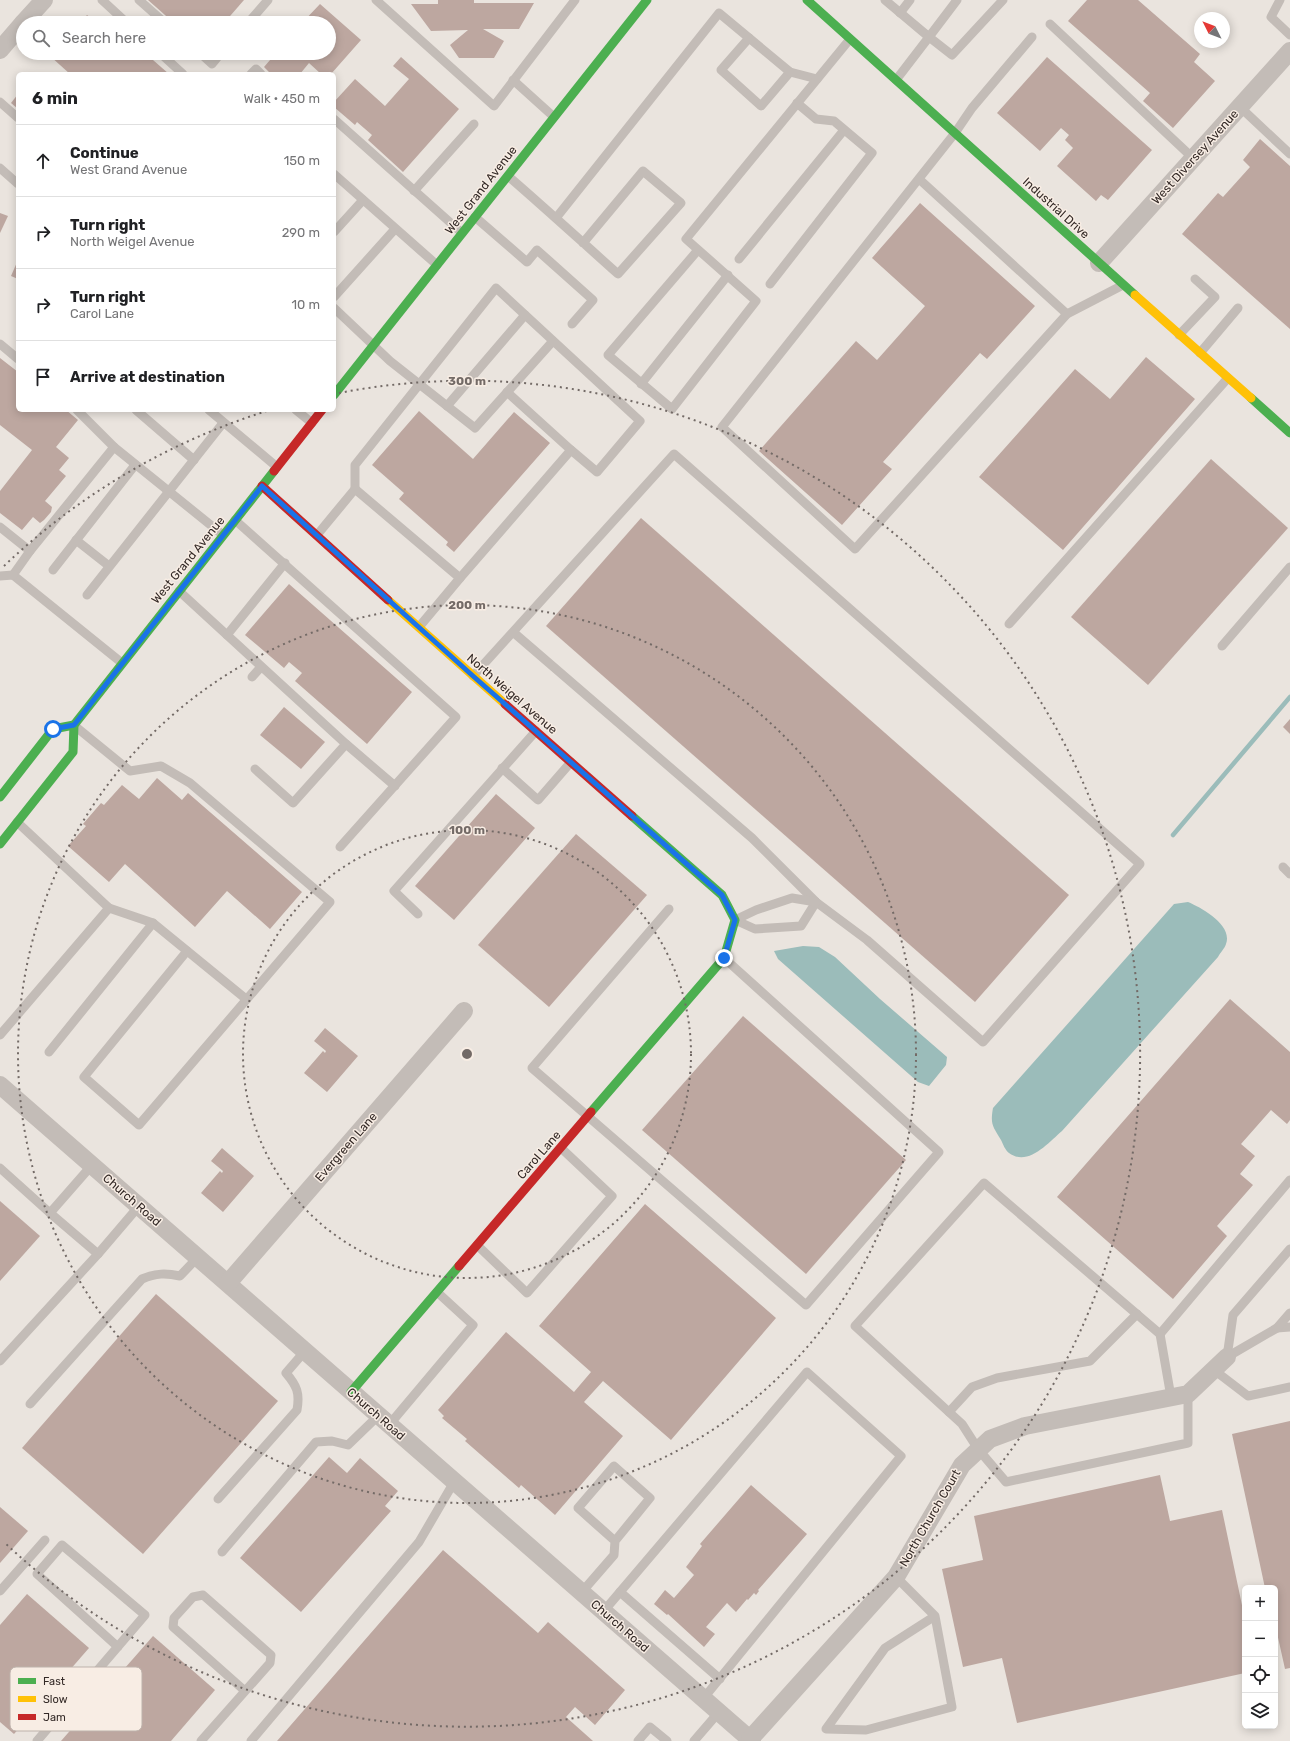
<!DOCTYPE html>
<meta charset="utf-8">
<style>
body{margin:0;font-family:Rubik,sans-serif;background:#f2f2f2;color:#202124}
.controls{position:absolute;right:12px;bottom:12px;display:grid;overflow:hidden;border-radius:6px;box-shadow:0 2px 10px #0003}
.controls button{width:36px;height:36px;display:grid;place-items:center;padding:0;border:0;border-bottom:1px solid #e0e0e0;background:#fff;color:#202124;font:20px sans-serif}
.compass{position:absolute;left:1194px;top:12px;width:36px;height:36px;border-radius:50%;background:#fff;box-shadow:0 2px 10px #0003;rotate:312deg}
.stop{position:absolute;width:12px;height:12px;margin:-9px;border:3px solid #1a73e8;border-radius:50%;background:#fff}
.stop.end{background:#1a73e8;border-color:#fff;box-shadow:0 1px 4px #0008}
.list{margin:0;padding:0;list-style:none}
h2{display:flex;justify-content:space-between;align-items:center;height:52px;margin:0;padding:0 16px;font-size:17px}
h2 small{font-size:13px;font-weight:400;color:#757577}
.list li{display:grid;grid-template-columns:26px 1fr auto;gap:12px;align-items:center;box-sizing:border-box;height:72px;padding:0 16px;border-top:1px solid #e0e0e0}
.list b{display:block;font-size:15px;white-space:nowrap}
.list p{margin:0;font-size:13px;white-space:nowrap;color:#757577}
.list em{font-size:13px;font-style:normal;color:#757577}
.icon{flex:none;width:22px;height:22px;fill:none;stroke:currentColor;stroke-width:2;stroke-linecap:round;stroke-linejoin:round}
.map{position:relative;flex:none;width:1290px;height:1741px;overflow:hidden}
.search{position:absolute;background:#fff;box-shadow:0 2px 10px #0003;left:16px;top:16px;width:320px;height:44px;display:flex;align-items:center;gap:10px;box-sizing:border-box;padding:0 14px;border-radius:22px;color:#757577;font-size:15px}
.panel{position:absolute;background:#fff;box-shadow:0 2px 10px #0003;left:16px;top:72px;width:320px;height:340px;border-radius:6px}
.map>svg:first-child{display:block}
.water{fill:#9bbcba}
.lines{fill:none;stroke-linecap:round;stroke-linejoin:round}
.stream{stroke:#9bbcba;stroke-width:4.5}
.building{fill:#bda7a0}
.lane{stroke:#c3bcb7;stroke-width:9}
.street{stroke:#c3bcb7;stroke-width:18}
.fast{stroke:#4caf50;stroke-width:9}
.slow{stroke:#ffc107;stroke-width:9}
.jam{stroke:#c62828;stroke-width:9}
.route{stroke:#1a73e8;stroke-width:5}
.ring{fill:none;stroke:#736a66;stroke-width:2;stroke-dasharray:2 4}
.labels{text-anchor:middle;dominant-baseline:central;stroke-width:3;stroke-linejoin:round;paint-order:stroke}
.street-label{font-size:12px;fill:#332926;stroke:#f8ede4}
.key{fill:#f8ede4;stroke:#bdb2ab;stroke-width:1}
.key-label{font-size:11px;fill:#332926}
.centre{fill:#736a66;stroke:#f8ede4;stroke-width:2}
.ring-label{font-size:12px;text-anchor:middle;font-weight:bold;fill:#736a66;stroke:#f8ede4;stroke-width:3;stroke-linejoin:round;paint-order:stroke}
</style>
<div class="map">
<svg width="1290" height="1741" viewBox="0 0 1290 1741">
<rect width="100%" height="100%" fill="#eae4de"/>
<g class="water">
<path d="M1188,902C1202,908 1233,925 1226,944C1225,948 1220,953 1218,957L1062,1131C1048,1143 1028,1167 1009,1153C1005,1150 1003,1144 1001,1140C993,1126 990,1125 993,1108L1174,904Z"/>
<polygon points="803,946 819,947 835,957 880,999 947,1057 946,1065 929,1086 918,1082 778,959 774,951"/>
</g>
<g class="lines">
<polyline class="stream" points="1173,835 1290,697"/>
</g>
<g class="building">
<polygon points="148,0 244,0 224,23 174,23"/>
<polygon points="438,0 474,0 474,3 534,3 519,29 483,29 504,41 494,58 459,58 450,45 468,30 431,31 411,4 438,4"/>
<polygon points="1087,0 1138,0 1200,54 1194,62 1215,81 1173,128 1143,101 1150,93 1068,21"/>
<polygon points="320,4 361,40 331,74 321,74 309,63 300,74 271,74 264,67 276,53 329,53 329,23 302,23"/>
<polygon points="87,15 97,23 80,23"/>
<polygon points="53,53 145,53 169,74 70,74 50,56"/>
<polygon points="401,57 459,109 403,172 368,140 372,135 357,122 355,125 334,107 334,102 355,79 385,106 409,79 393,66"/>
<polygon points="1047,57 1152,150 1108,200 1101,195 1096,201 1057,166 1073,148 1065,140 1069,135 1061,128 1040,151 997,113"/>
<polygon points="18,94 18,109 11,103"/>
<polygon points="1260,139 1290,166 1290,329 1182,234 1218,193 1223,197 1250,167 1243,160"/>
<polygon points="920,203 1035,306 987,359 980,353 883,462 892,469 842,525 759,451 856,341 877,360 925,306 872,258"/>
<polygon points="0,213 8,216 0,233"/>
<polygon points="18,260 18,279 11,276"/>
<polygon points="1146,357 1195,399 1063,550 979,477 1075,369 1110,399"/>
<polygon points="0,358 18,372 18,410 66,410 78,420 56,447 69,458 59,470 66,476 45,501 52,507 51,512 44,520 40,523 33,517 22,530 0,513 0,491 32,450 0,425"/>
<polygon points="419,411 473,459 514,412 550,443 454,552 446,545 448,542 399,499 404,493 372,465"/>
<polygon points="1211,459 1288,528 1148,685 1071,617"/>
<polygon points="641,518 1069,895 975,1002 546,626"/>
<polygon points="289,584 412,692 367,744 295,681 302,673 289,662 284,668 245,635"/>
<polygon points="284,707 325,742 301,769 260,735"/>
<polygon points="1290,719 1290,734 1283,727"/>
<polygon points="157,778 182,800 188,793 302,892 270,929 227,891 195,927 125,864 109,882 68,846 86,826 83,824 101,803 104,805 122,785 139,799"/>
<polygon points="496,794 535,828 454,920 415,886"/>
<polygon points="576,834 647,895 549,1007 478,945"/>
<polygon points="1230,999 1290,1052 1290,1120 1287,1124 1271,1110 1241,1144 1255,1156 1240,1174 1253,1185 1217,1226 1227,1236 1173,1299 1057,1197"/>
<polygon points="743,1016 906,1160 806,1274 642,1130"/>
<polygon points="325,1028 358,1056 327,1092 304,1073 323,1051 325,1053 326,1051 314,1041"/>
<polygon points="222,1148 254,1176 223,1212 201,1193 220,1171 222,1173 223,1171 211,1161"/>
<polygon points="0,1201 40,1236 0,1281"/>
<polygon points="645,1204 776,1318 671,1440 603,1381 584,1402 623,1436 555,1515 521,1485 519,1488 465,1441 467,1439 442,1418 444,1416 438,1410 506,1332 574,1392 591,1372 539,1326"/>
<polygon points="156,1294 278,1401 143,1554 22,1448"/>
<polygon points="1290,1421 1290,1668 1285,1669 1275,1624 1275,1588 1265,1588 1232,1434"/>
<polygon points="329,1457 347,1473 360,1458 398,1491 385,1506 391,1511 301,1612 240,1558"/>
<polygon points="1160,1475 1170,1521 1222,1510 1243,1610 1245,1610 1245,1673 1017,1723 1002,1658 963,1667 942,1569 983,1560 974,1516"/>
<polygon points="751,1485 807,1534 758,1590 759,1591 756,1595 754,1593 748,1600 747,1599 736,1612 727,1603 706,1627 715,1634 704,1647 668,1614 667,1615 654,1604 665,1590 674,1598 694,1575 686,1567 702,1546 700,1544"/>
<polygon points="0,1507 28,1531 0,1563"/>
<polygon points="443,1550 538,1633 548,1622 625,1690 595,1725 575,1707 566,1717 593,1741 277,1741"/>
<polygon points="27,1594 89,1648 14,1734 0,1722 0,1625"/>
<polygon points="153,1636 215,1690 171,1741 61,1741"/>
</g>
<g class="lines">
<g class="lane">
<polyline points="102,0 127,23"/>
<polyline points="139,0 165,23"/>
<polyline points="376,0 494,106 575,0"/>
<polyline points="885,0 929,37 896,80"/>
<polyline points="957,0 929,37 952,55 1003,0"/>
<polyline points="1280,0 1271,17 1290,35"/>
<polyline points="900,13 910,0"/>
<polyline points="248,23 268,0"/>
<polyline points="1050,24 1194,159"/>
<polyline points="1032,37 972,108 955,133 722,427 855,549 1067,314 1123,285"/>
<polyline points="749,38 721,70 761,106 790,72"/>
<polyline points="160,53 183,74"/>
<polyline points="200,53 212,64 221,53"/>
<polyline points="251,74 256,69 261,74"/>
<polyline points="513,80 554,117"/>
<polyline points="0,102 18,118"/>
<polyline points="1240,107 1290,154"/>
<polyline points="334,119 462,233"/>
<polyline points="0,168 18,184"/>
<polyline points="334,174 437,265"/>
<path d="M508,176C545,208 581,241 618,274L681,203L643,171L583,243"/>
<polyline points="919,179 1067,314"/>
<polyline points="414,191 474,124"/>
<polyline points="475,217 527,262 537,250 593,300 572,324"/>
<polyline points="556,218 719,13 790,72 817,79"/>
<polyline points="334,232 363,200"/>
<polyline points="698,250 608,355 672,409 756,301 686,239 850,39"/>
<polyline points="739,259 844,130"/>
<polyline points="770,284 872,153 834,121 816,119 797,103"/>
<polyline points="334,297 395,229"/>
<polyline points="334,308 390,361 475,428 553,341"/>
<polyline points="1179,335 1215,297 1195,279"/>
<polyline points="0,344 18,359"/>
<polyline points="1200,353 1238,308"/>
<polyline points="641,384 728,275"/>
<polyline points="507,392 571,450"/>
<polyline points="447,406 525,315"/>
<polyline points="77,410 114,447"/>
<polyline points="136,410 194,460"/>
<polyline points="209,410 277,467"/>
<polyline points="296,410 312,423"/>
<polyline points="355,489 355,465 496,288 640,421 597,472 571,450 460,578"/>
<polyline points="235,520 456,717 340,847"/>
<polyline points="0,527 30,551 13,575 122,663"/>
<polyline points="317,535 355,489 460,578 419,627"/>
<polyline points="76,540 109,566"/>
<polyline points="30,551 114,447 223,535"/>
<polyline points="53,570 135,465"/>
<polyline points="0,576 13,575"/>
<polyline points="179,591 346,744 293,803 255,769"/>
<polyline points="87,595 223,423"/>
<polyline points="1009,624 1228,378"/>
<polyline points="227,635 285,563"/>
<polyline points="1222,646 1290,567"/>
<path d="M473,676C540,602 607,528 674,454L1140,864L983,1042L867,940L816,902L752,838L513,632"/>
<polyline points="252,677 261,667"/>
<polyline points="76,727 130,771 161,766 190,783 330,902 139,1125 84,1077 187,951"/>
<polyline points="346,744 395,786"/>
<polyline points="502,768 538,800 571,762"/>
<polyline points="1283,867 1290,874"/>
<polyline points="109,908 153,923 246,999"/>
<polyline points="669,909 532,1068 806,1305 939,1152 724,958"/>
<polyline points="418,914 394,891 536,731"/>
<polyline points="735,920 755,929 801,926 816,902"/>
<polyline points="735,920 756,910 792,898 816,902"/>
<polyline points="0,1035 109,908 17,822"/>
<polyline points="49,1052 153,923"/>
<polyline points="0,1168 50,1213 92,1165"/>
<polyline points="50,1213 98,1254 139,1206"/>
<polyline points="477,1245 527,1293 612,1196 561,1148"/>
<polyline points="1277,1328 1290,1327"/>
<polyline points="1160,1334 1290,1180"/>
<polyline points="1227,1357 1233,1315 1290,1249"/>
<polyline points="1227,1357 1277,1328 1290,1313"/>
<polyline points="0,1361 98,1254"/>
<polyline points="1214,1370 1248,1396 1290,1387"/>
<polyline points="1171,1397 1160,1334 984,1183 855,1326 962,1424 978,1449 1006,1482 1188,1443 1188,1394"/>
<path d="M30,1404L142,1279C156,1273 166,1273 180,1276L198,1257"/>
<polyline points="949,1412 972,1387 997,1378 1090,1361 1137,1314"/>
<polyline points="389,1425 473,1325 437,1292"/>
<path d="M218,1499L297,1410C300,1393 297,1386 286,1373L305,1351"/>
<polyline points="222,1552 316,1442 332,1441 348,1445 378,1416"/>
<polyline points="896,1577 935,1616 952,1707 866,1730 826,1729 885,1648 935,1616"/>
<polyline points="0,1591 45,1540"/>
<polyline points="620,1592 720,1679"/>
<polyline points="581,1593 614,1555 615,1541 650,1498 614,1466 578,1508 615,1541"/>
<polyline points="603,1612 807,1372 901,1456 703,1699"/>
<polyline points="37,1741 145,1615 62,1545 37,1574 118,1647"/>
<polyline points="201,1741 270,1663 271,1655 203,1595 193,1597 174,1618 173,1627 245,1691"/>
<polyline points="251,1741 419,1542 454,1482"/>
<polyline points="638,1741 650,1727 667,1741"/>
<polyline points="694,1741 719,1712"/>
</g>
<g class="street">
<polyline points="23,23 44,0"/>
<polyline points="0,50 23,23"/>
<polyline points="1099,263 1290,51"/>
<polyline points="0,1085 752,1741"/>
<polyline points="228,1283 464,1011"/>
<polyline points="750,1739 896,1577 962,1465 990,1439 1025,1426 1188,1394 1227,1357"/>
</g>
<g class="fast">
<polyline points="807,0 1135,295"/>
<polyline points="334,395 647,0"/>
<polyline points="1251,398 1290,433"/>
<polyline points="0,797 53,729 74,725"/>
<polyline points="0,844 73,752 74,725 274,471"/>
<polyline points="591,1112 724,958 735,920 722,895 632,816"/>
<polyline points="351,1392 459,1266"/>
</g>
<g class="slow">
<polyline points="1135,295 1251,398"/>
<polyline points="388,600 505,704"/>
</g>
<g class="jam">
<polyline points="274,471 322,410"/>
<polyline points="262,486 388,600"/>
<polyline points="505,704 632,816"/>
<polyline points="459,1266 591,1112"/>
</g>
</g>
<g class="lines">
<polyline class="route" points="53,729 74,725 262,486 473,676 722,895 735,920 724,958"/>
</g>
<g class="ring">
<circle cx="467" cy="1054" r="224"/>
<circle cx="467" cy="1054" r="449"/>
<path d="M4 566A673 673 0 0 1 270 410M339 393A673 673 0 1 1 4 1542"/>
</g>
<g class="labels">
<g class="street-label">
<text transform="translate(1195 157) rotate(-48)">West Diversey Avenue</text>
<text transform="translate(481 190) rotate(-52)">West Grand Avenue</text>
<text transform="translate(1056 208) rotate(42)">Industrial Drive</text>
<text transform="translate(188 560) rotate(-51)">West Grand Avenue</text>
<text transform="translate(512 694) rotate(41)">North Weigel Avenue</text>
<text transform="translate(346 1147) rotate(-49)">Evergreen Lane</text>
<text transform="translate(539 1155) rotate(-49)">Carol Lane</text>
<text transform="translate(132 1200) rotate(41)">Church Road</text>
<text transform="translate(376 1414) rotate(41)">Church Road</text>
<text transform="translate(930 1518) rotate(-60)">North Church Court</text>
<text transform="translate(620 1626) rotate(41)">Church Road</text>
</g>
</g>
<rect x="10" y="1667" width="132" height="64" rx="6" class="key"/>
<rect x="18" y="1678" width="18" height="6" fill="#4caf50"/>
<rect x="18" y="1696" width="18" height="6" fill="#ffc107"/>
<rect x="18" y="1714" width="18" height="6" fill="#c62828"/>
<g class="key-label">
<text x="43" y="1685">Fast</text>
<text x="43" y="1703">Slow</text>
<text x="43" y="1721">Jam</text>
</g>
<circle cx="467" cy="1054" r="6" class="centre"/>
<g class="ring-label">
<text x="467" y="385">300 m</text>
<text x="467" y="609">200 m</text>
<text x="467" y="834">100 m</text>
</g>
</svg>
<div class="controls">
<button>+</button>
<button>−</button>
<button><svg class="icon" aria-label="locate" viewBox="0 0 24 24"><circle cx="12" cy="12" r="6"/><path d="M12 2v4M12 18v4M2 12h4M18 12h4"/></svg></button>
<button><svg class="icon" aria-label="layers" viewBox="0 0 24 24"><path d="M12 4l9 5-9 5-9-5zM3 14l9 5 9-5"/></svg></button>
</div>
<svg class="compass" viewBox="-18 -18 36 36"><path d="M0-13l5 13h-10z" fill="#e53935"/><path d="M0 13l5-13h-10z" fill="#757577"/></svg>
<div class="stop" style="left:53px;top:729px"></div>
<div class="stop end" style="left:724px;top:958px"></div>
<div class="search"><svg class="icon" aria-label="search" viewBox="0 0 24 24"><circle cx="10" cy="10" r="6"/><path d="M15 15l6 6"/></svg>Search here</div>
<section class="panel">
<h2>6 min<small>Walk · 450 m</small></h2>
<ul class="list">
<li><svg class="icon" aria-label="ahead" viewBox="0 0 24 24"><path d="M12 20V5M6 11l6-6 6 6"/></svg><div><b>Continue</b><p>West Grand Avenue</p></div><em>150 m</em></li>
<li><svg class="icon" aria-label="right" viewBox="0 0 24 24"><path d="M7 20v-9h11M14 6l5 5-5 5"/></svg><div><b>Turn right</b><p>North Weigel Avenue</p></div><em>290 m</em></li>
<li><svg class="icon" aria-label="right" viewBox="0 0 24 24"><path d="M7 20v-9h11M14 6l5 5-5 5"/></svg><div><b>Turn right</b><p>Carol Lane</p></div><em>10 m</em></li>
<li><svg class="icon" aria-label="arrive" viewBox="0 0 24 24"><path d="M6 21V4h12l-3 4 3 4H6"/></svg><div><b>Arrive at destination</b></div></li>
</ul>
</section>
</div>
